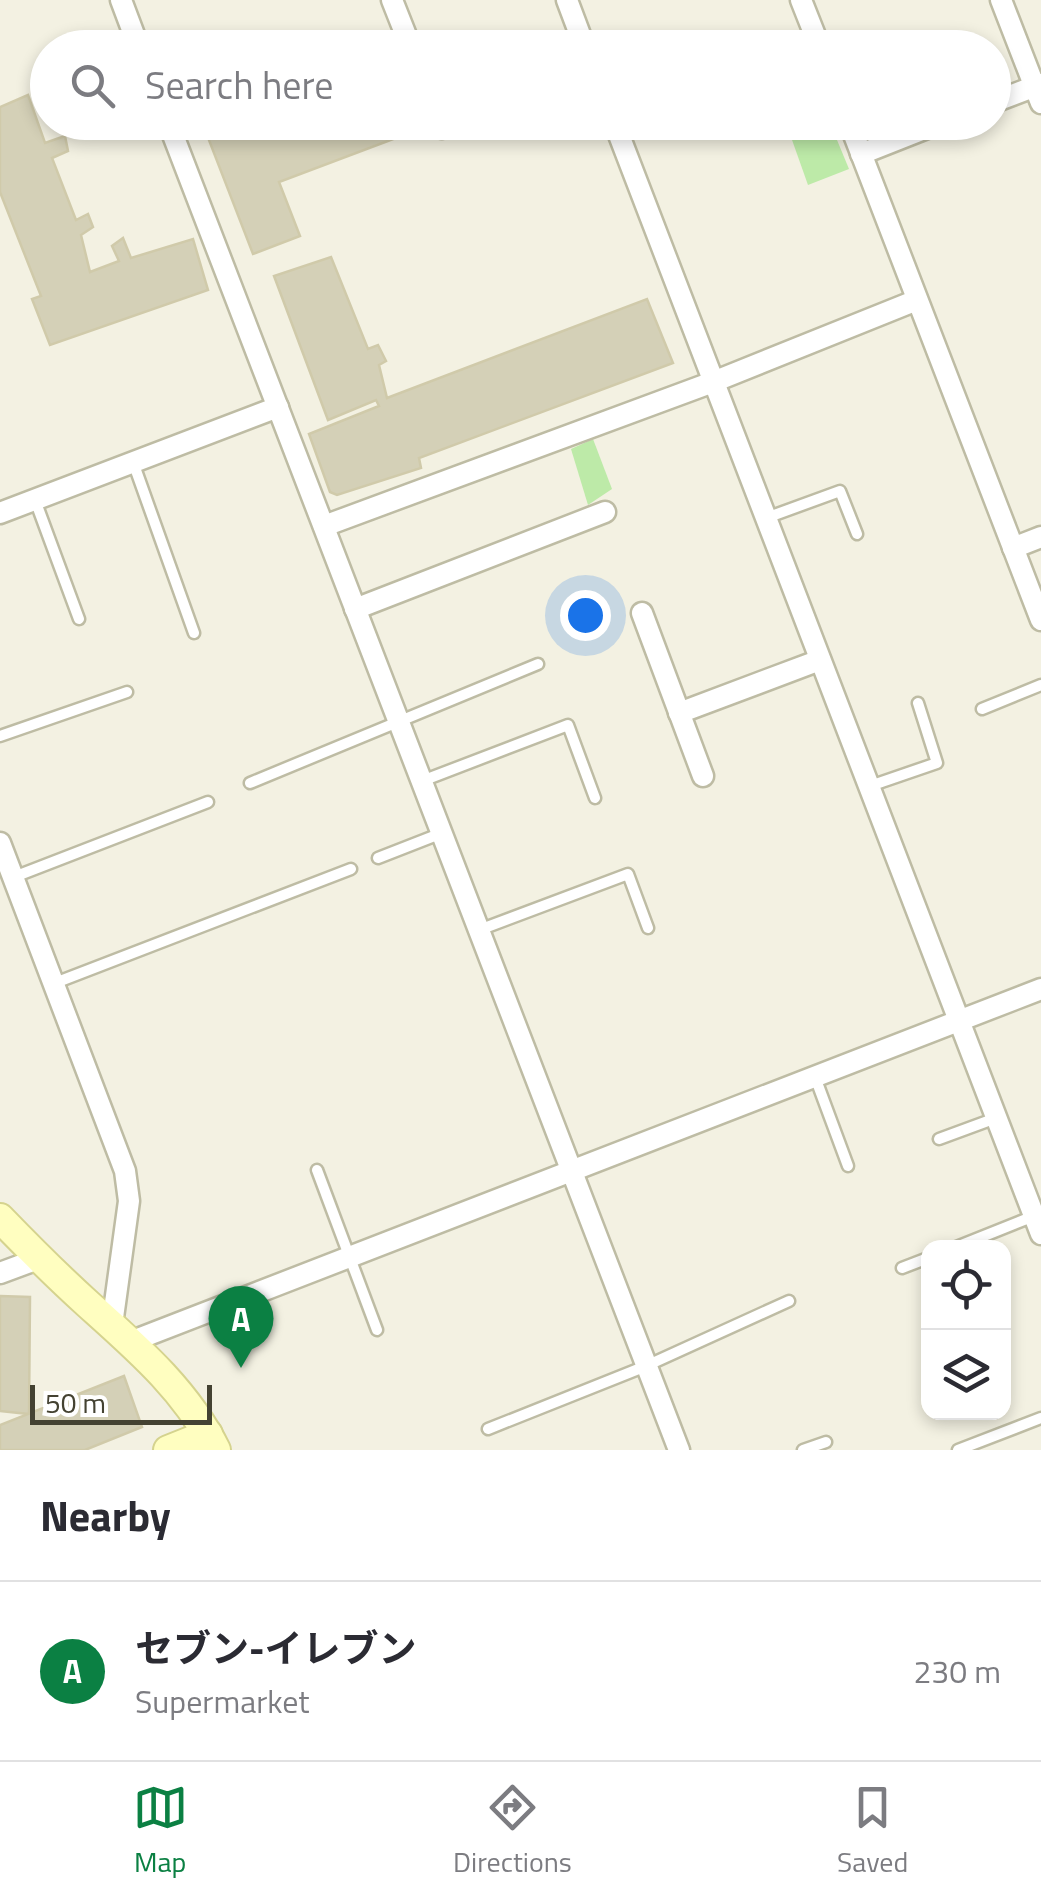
<!DOCTYPE html>
<meta charset="utf-8">
<style>
body{margin:0;font-family:"Titillium Web","Noto Sans JP",sans-serif;background:#f7f7f7;color:#2b2b33}
.controls{position:absolute;right:30px;bottom:30px;display:grid;overflow:hidden;border-radius:20px;box-shadow:0 5px 15px #0003}
.controls button{width:90px;height:90px;display:grid;place-items:center;padding:0;border:0;border-bottom:2px solid #e1e1e2;background:#fff;color:#2b2b33;font:50px sans-serif}
.scale{position:absolute;left:30px;bottom:25px;width:182px;box-sizing:border-box;padding-left:10px;border:5px solid #444232;border-top:0;font-size:28px;line-height:35px;white-space:nowrap;color:#444232;-webkit-text-stroke:8px #fff;paint-order:stroke}
.you{position:absolute;left:585px;top:615px;width:35px;height:35px;margin:-25px;border:8px solid #fff;border-radius:50%;background:#1a73e8;box-shadow:0 0 0 15px #1a73e833}
.badge{display:grid;place-items:center;width:65px;height:65px;border-radius:50%;background:#0b8043;color:#fff;font-size:32px;font-weight:700}
.pin{position:absolute;translate:-50% -82px;filter:drop-shadow(0 2px 5px #0008)}
.pin::after{content:'';position:absolute;top:52px;width:35px;height:30px;background:inherit;clip-path:polygon(0 0,100% 0,50% 100%)}
.list{margin:0;padding:0;list-style:none}
h2{display:flex;justify-content:space-between;align-items:center;height:130px;margin:0;padding:0 40px;font-size:42px}
h2 small{font-size:32px;font-weight:400;color:#7c7c81}
.list li{display:grid;grid-template-columns:65px 1fr auto;gap:30px;align-items:center;box-sizing:border-box;height:180px;padding:0 40px;border-top:2px solid #e1e1e2}
.list b{display:block;font-size:38px;white-space:nowrap}
.list p{margin:0;font-size:32px;white-space:nowrap;color:#7c7c81}
.list em{font-size:32px;font-style:normal;color:#7c7c81}
.icon{flex:none;width:55px;height:55px;fill:none;stroke:currentColor;stroke-width:2;stroke-linecap:round;stroke-linejoin:round}
.map{position:relative;flex:none;width:1041px;height:1450px;overflow:hidden}
.search{position:absolute;background:#fff;box-shadow:0 5px 15px #0003;left:30px;right:30px;top:30px;height:110px;display:flex;align-items:center;gap:25px;box-sizing:border-box;padding:0 35px;border-radius:55px;color:#7c7c81;font-size:38px}
.sheet{height:310px;background:#fff}
nav{display:flex;justify-content:space-around;align-items:center;box-sizing:border-box;height:140px;border-top:2px solid #e1e1e2;background:#fff;font-size:28px;color:#7c7c81}
nav a{display:grid;justify-items:center;gap:5px}
nav .on{color:#0b8043}
.map>svg:first-child{display:block}
.green{fill:#bdeaa8}
.building{fill:#d4d0b7;stroke:#d0caaa;stroke-width:2.5}
.lines{fill:none;stroke-linecap:round;stroke-linejoin:round}
.lane-casing{stroke:#bebca4;stroke-width:15}
.street-casing{stroke:#bebca4;stroke-width:25}
.secondary-casing{stroke:#d5d38e;stroke-width:32}
.lane{stroke:#fff;stroke-width:10}
.street{stroke:#fff;stroke-width:20}
.secondary{stroke:#fffec0;stroke-width:28}
</style>
<div class="map">
<svg width="1041" height="1450" viewBox="0 0 1041 1450">
<rect width="100%" height="100%" fill="#f3f1e2"/>
<g class="green">
<polygon points="786,123 830,123 849,169 808,185"/>
<polygon points="593,439 612,489 588,505 571,449"/>
</g>
<g class="building">
<polygon points="28,95 45,143 65,136 68,151 52,158 76,220 88,214 93,227 81,235 90,272 119,261 112,246 123,238 131,258 193,239 208,290 50,345 32,299 41,296 0,192 0,107"/>
<polygon points="202,122 261,122 262,127 275,122 391,122 396,138 279,182 300,236 253,254"/>
<polygon points="331,257 368,349 378,345 386,361 379,365 387,398 647,299 673,363 419,458 421,468 337,495 330,492 309,434 379,406 376,400 328,420 274,276"/>
<polygon points="0,1296 30,1297 29,1414 0,1411"/>
<polygon points="124,1376 142,1427 85,1450 0,1450 0,1425"/>
</g>
<g class="lines">
<g class="lane-casing">
<g id="lane">
<polyline points="133,462 194,633"/>
<polyline points="35,500 79,619"/>
<polyline points="766,518 840,491 857,534"/>
<polyline points="982,709 1041,685"/>
<polyline points="0,736 127,692"/>
<polyline points="422,781 568,725 595,798"/>
<polyline points="250,783 538,664"/>
<polyline points="870,786 937,763 918,703"/>
<polyline points="378,858 442,833"/>
<polyline points="14,877 208,802"/>
<polyline points="479,930 628,874 648,928"/>
<polyline points="55,983 351,869"/>
<polyline points="815,1077 848,1166"/>
<polyline points="939,1139 996,1118"/>
<polyline points="317,1170 377,1330"/>
<polyline points="954,1248 1034,1216"/>
<polyline points="902,1268 928,1258"/>
<polyline points="488,1429 646,1366 789,1301"/>
<polyline points="803,1450 826,1442"/>
<polyline points="958,1450 1041,1418"/>
</g>
</g>
<g class="street-casing">
<g id="street">
<polyline points="121,0 139,48"/>
<polyline points="392,0 411,48"/>
<polyline points="567,0 585,48"/>
<polyline points="801,0 820,48"/>
<polyline points="1001,0 1041,103"/>
<polyline points="994,102 1041,84"/>
<polyline points="168,122 679,1450"/>
<polyline points="440,122 442,128 457,122"/>
<polyline points="614,122 1041,1234"/>
<polyline points="849,122 1041,620"/>
<polyline points="861,154 942,122"/>
<polyline points="0,513 278,407"/>
<polyline points="324,526 713,382 917,300"/>
<polyline points="1013,548 1041,537"/>
<polyline points="355,609 605,512"/>
<polyline points="642,613 703,776"/>
<polyline points="679,713 820,660"/>
<polyline points="0,843 125,1171 129,1201 112,1325"/>
<polyline points="0,1273 38,1259"/>
<polyline points="130,1342 1041,989"/>
</g>
</g>
<g class="secondary-casing">
<g id="secondary">
<path d="M0,1218C29,1248 58,1277 89,1305C137,1348 187,1391 216,1450"/>
<polyline points="168,1450 208,1434"/>
</g>
</g>
<use href="#lane" class="lane"/>
<use href="#street" class="street"/>
<use href="#secondary" class="secondary"/>
</g>
</svg>
<div class="controls">
<button><svg class="icon" aria-label="locate" viewBox="0 0 24 24"><circle cx="12" cy="12" r="6"/><path d="M12 2v4M12 18v4M2 12h4M18 12h4"/></svg></button>
<button><svg class="icon" aria-label="layers" viewBox="0 0 24 24"><path d="M12 4l9 5-9 5-9-5zM3 14l9 5 9-5"/></svg></button>
</div>
<div class="scale">50 m</div>
<div class="you"></div>
<div class="pin badge" style="left:241px;top:1368px">A</div>
<div class="search"><svg class="icon" aria-label="search" viewBox="0 0 24 24"><circle cx="10" cy="10" r="6"/><path d="M15 15l6 6"/></svg>Search here</div>
</div>
<section class="sheet">
<h2>Nearby<small></small></h2>
<ul class="list">
<li><span class="badge">A</span><div><b>セブン-イレブン</b><p>Supermarket</p></div><em>230 m</em></li>
</ul>
</section>
<nav>
<a class="on"><svg class="icon" aria-label="map" viewBox="0 0 24 24"><path d="M3 6l6-2 6 2 6-2v14l-6 2-6-2-6 2zM9 4v14M15 6v14"/></svg>Map</a>
<a><svg class="icon" aria-label="directions" viewBox="0 0 24 24"><path d="M12 3l9 9-9 9-9-9zM9 14v-3h6M13 9l2 2-2 2"/></svg>Directions</a>
<a><svg class="icon" aria-label="saved" viewBox="0 0 24 24"><path d="M7 4h10v16l-5-4-5 4z"/></svg>Saved</a>
</nav>
